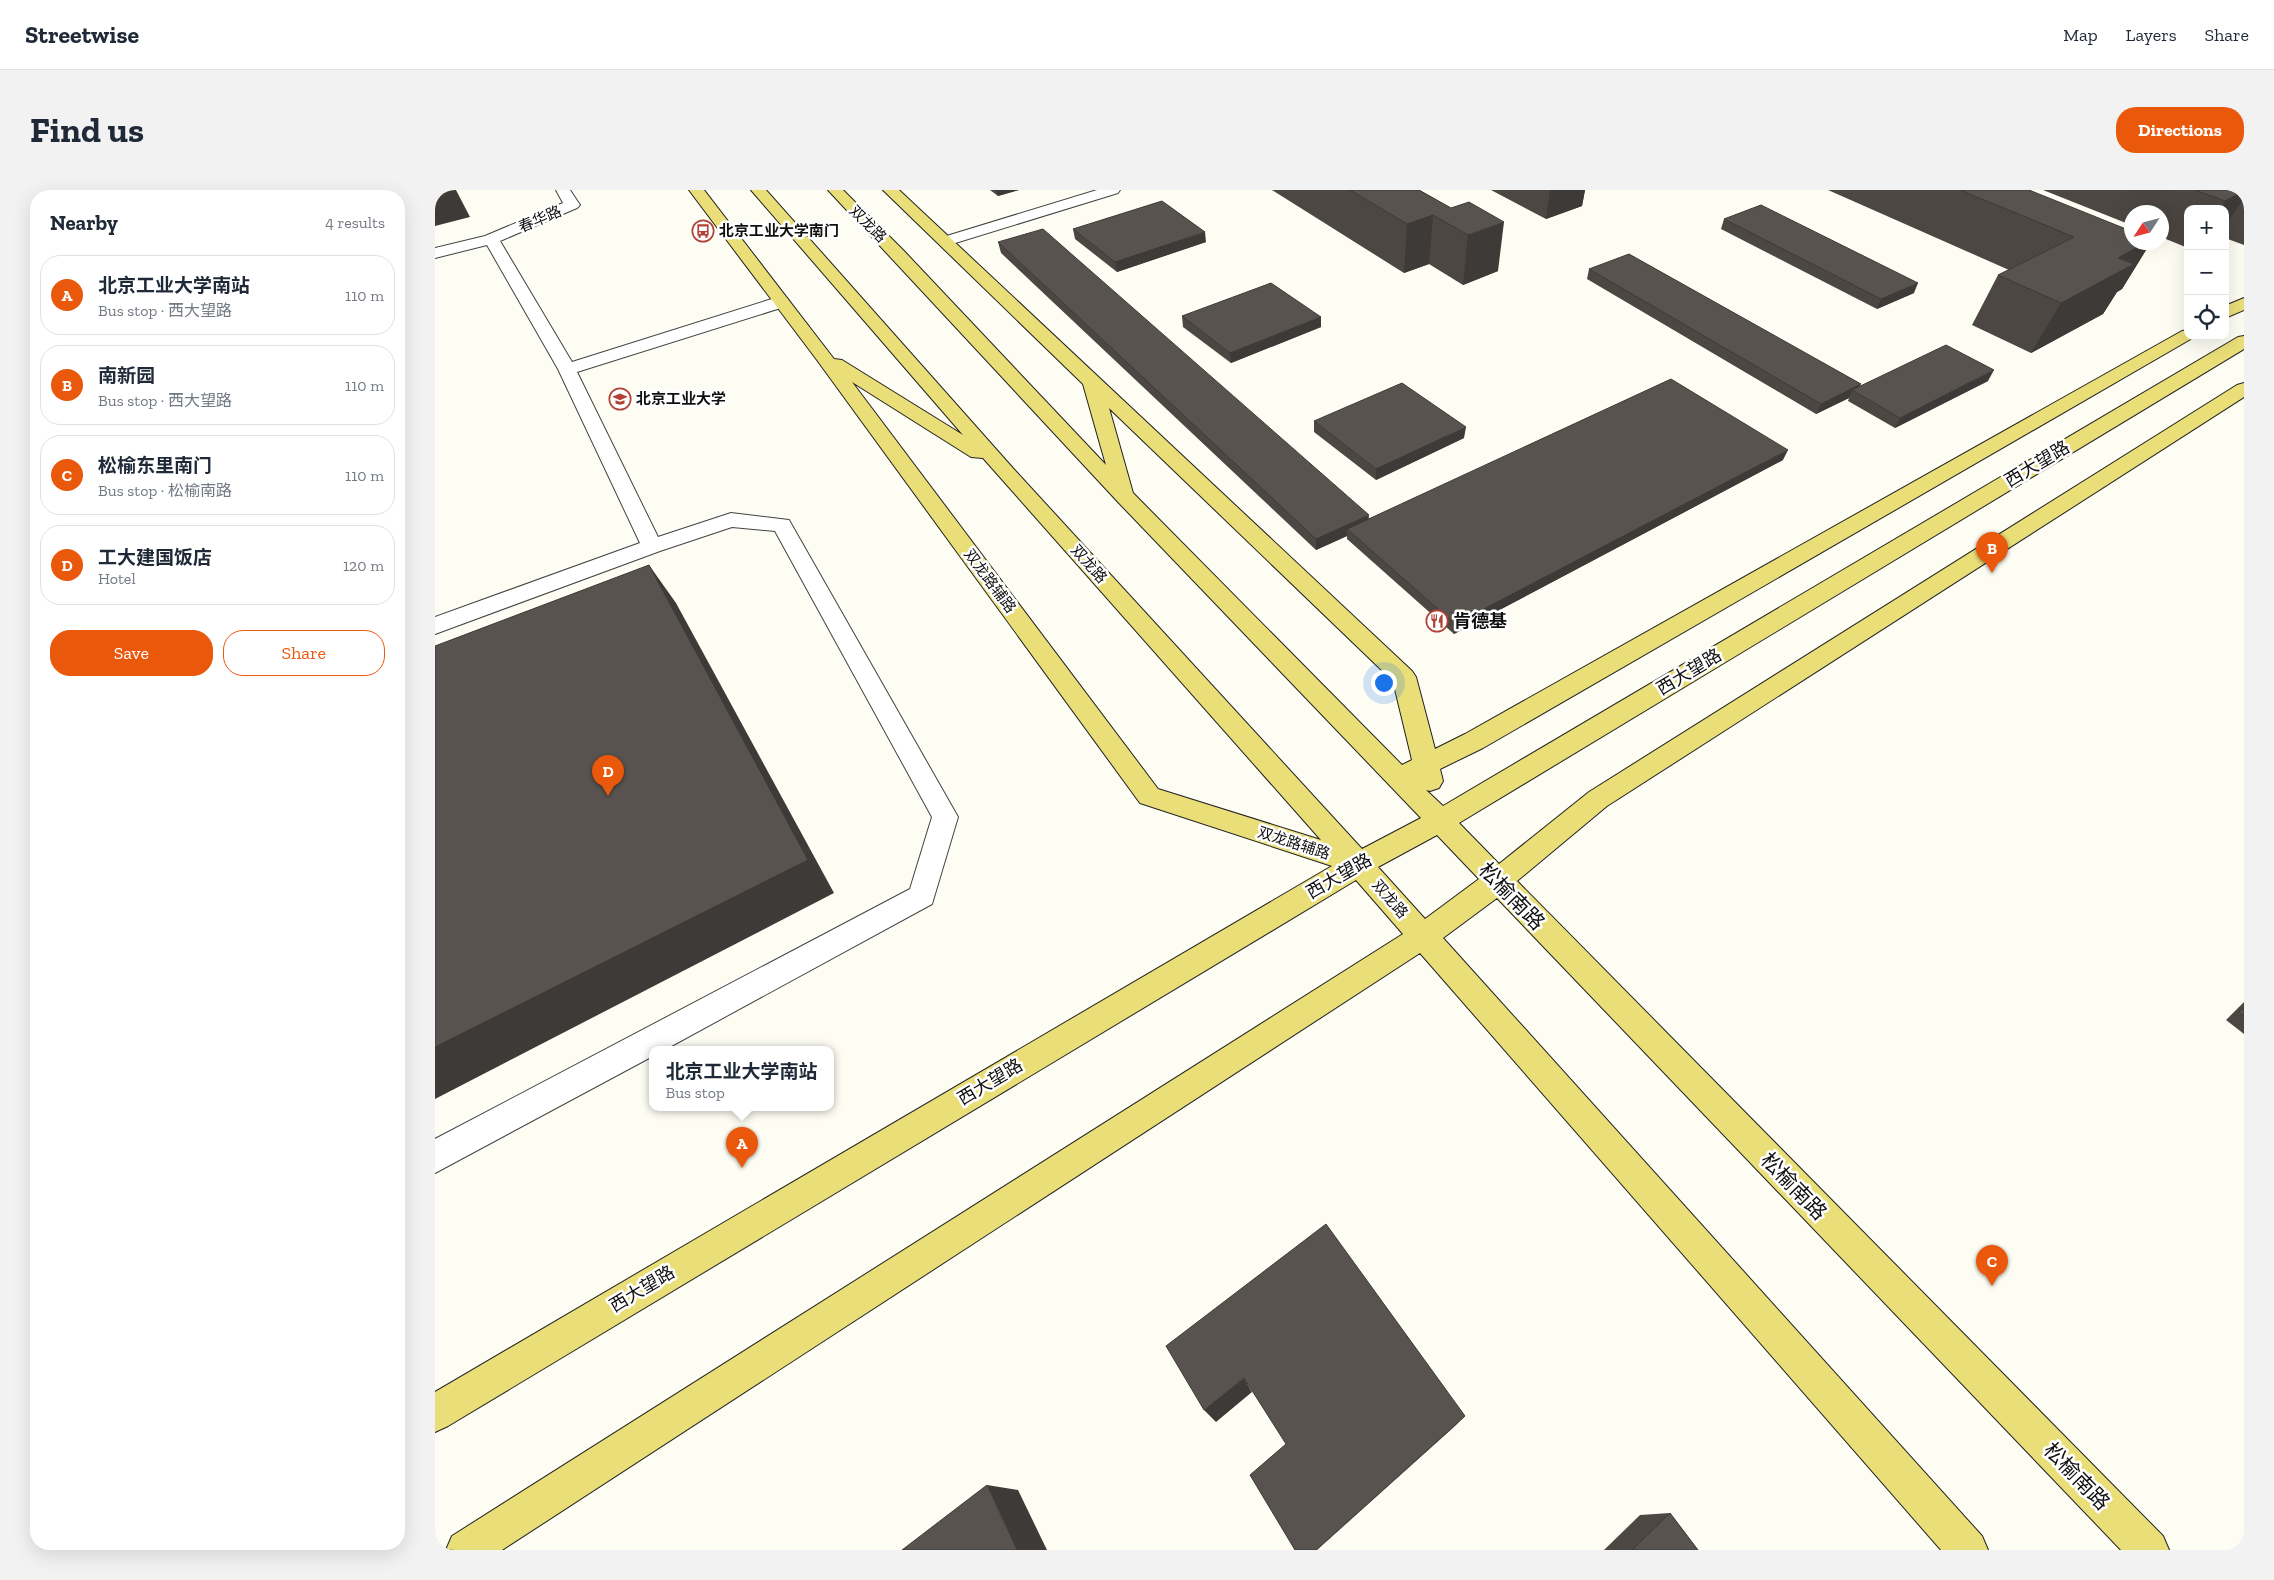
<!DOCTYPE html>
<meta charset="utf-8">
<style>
body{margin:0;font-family:"Zilla Slab","Noto Sans SC",serif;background:#f2f2f3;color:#1f2937}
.controls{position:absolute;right:15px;top:15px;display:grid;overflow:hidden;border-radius:10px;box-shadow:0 5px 20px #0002}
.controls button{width:45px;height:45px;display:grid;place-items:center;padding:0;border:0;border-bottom:1px solid #e0e1e3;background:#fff;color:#1f2937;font:25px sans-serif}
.compass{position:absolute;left:1689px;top:15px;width:45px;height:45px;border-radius:50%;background:#fff;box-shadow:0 5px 20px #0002;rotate:234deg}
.you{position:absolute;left:948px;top:492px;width:18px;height:18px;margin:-12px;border:4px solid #fff;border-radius:50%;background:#1a73e8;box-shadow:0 0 0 8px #1a73e833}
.badge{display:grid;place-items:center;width:32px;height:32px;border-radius:50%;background:#ea580c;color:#fff;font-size:16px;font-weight:700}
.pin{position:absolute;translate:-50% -41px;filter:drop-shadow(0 1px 2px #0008)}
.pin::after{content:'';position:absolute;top:26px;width:18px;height:15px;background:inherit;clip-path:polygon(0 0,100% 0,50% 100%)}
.popup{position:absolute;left:214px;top:856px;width:185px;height:65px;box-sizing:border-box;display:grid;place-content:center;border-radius:10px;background:#fff;filter:drop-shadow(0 1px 4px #0005);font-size:16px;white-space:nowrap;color:#747a83}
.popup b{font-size:19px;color:#1f2937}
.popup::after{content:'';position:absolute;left:50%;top:100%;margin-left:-10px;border:10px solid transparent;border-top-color:#fff}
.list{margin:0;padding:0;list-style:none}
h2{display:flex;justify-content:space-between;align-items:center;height:65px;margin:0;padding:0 20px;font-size:21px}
h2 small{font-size:16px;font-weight:400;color:#747a83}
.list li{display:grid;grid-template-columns:32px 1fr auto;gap:15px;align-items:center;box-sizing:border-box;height:80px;margin:0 10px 10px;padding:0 10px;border:1px solid #e0e1e3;border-radius:20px}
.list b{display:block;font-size:19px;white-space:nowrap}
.list p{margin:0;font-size:16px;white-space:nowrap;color:#747a83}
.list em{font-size:16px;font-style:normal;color:#747a83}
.actions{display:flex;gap:10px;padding:15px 20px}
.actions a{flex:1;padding:11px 0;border:1px solid #ea580c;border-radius:20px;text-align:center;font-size:18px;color:#ea580c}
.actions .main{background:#ea580c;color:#fff}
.icon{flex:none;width:28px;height:28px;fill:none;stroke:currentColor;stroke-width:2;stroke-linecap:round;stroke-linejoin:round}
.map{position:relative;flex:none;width:1809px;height:1360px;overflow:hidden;border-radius:20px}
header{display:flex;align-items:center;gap:30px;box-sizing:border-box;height:70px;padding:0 25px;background:#fff;border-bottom:1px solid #e0e1e3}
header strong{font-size:24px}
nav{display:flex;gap:28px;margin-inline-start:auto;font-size:18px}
.intro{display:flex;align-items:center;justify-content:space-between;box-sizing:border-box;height:120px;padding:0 30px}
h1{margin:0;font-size:35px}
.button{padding:12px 22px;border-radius:20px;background:#ea580c;color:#fff;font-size:18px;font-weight:700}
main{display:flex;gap:30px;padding:0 30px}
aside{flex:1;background:#fff;border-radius:20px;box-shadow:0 5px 20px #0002}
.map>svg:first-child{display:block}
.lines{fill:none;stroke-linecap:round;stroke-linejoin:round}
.minor-casing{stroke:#434343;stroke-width:2}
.major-casing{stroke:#212121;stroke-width:2}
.minor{fill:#fff;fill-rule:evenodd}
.major{fill:#eade79;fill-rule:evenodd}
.wall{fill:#4c4743}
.shaded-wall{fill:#3e3a37}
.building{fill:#58534e;stroke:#3e3a37}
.labels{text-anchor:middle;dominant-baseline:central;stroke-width:5;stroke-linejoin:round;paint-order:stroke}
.far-street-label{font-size:15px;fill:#101010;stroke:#fff}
.far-poi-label{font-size:15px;font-weight:bold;fill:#101010;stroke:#fff;text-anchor:start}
.street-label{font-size:18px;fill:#101010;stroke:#fff}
.poi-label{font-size:18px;font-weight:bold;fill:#101010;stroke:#fff;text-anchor:start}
.near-street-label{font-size:21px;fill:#101010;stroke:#fff}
</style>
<header>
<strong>Streetwise</strong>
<nav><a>Map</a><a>Layers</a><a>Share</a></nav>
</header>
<div class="intro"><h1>Find us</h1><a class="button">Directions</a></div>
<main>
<aside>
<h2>Nearby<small>4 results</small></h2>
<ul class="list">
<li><span class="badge">A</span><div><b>北京工业大学南站</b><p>Bus stop · 西大望路</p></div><em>110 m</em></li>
<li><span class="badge">B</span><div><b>南新园</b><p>Bus stop · 西大望路</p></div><em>110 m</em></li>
<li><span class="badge">C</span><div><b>松榆东里南门</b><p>Bus stop · 松榆南路</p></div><em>110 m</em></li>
<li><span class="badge">D</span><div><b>工大建国饭店</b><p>Hotel</p></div><em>120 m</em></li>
</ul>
<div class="actions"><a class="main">Save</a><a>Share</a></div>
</aside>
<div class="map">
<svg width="1809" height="1360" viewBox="0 0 1809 1360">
<rect width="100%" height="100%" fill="#fefdf4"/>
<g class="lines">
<g class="minor-casing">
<g id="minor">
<polygon points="121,0 135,0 145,15 142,18 65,51 137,172 340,108 352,108 354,112 352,116 142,182 223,347 296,323 354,330 523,627 497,714 231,859 218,859 218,866 0,983 0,949 475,699 497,627 340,341 297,337 225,361 0,444 0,427 205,353 123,179 52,55 0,68 0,58 50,46 128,13"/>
<polygon points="662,0 685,0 683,3 517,54 505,54 503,51 505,48"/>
</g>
</g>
<g class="major-casing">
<g id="major">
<path d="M254,0H269L399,169L407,170L528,245L316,0H331L576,276L927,659L986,628L684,313L393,0H408L469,61L671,275L648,194L448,0H464L977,481L981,487L1000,559L1030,544L1747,141L1753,140V146H1761L1048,558L1005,579L1008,591L1004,598L995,601L991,600L1008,616L1803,147L1809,146V159L1024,633L1064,674L1154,602L1802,195L1809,193V207L1172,616L1082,691L1728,1346L1734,1360H1686L1062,708L1008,748L1547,1346L1553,1360H1506L985,763L67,1360H11L17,1346L968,744L921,690L13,1236L0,1242V1202L897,676L705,613L382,170ZM417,192L536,267L548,268L886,650L723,599ZM674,218L958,491L977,570L967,575L698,303ZM1002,645L1044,689L990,729L943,677Z"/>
<polygon points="1809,108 1809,120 1790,128 1790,116"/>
</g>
</g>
<use href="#minor" class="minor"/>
<use href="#major" class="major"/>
</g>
<g class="wall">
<polygon points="555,0 584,0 563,6"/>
<polygon points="837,0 984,0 1016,18 1063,81 1028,95 994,74 969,83"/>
<polygon points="1056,0 1150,0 1147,16 1111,29"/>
<polygon points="1393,0 1594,0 1696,52 1716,52 1687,99 1682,102 1668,124 1596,163 1537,135 1563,85 1574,80"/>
<polygon points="1608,0 1809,0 1809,55 1790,48 1790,19 1753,19 1753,58 1726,47 1726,22 1696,22 1696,35"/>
<polygon points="1289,29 1479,103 1442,119 1286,39"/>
<polygon points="638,39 771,52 682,82 640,49"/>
<polygon points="563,52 934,329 1348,270 1019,444 912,349 912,346 881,360 566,63"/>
<polygon points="1154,79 1425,196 1553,191 1460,238 1413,211 1414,208 1381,224 1152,89"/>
<polygon points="747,126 886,127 886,137 796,173 748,137"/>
<polygon points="879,231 1029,248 941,290 879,242"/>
<polygon points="1809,812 1809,844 1791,830"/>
<polygon points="1235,1323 1263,1360 1169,1360 1205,1325"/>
</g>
<g class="shaded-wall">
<polygon points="0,0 21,0 35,27 0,36"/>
<polygon points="561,0 584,0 563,6"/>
<polygon points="1115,0 1150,0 1147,16 1111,29"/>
<polygon points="1809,1 1809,8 1790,36 1790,19 1785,19 1790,11"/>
<polygon points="998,25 994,74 969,83 972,34"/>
<polygon points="1069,32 1063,81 1028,95 1033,45"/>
<polygon points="770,42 771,52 682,82 680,72"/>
<polygon points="1712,52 1716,52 1687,99 1682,102 1668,124 1596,163 1626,113 1683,68"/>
<polygon points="1483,93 1479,103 1442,119 1446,109"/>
<polygon points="886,127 886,137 796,173 795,163"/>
<polygon points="1559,180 1553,191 1460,238 1465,228"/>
<polygon points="1426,194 1422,203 1417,200 1414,208 1381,224 1386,214"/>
<polygon points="1031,237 1029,248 941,290 941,279"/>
<polygon points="1353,260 1348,270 1019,444 1020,434"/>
<polygon points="934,325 933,336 912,339 912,346 881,360 881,349"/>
<polygon points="214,375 241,413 399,703 0,909 0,857"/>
<polygon points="809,1188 817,1202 781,1232 769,1220"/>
<polygon points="1030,1226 1019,1237 882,1360 881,1360"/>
<polygon points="552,1295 583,1300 612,1360 582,1360"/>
</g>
<g class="building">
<polygon points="915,0 984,0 1016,18 1034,12 1069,32 1033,45 998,25 972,34"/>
<polygon points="1525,0 1594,0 1696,41 1696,52 1712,52 1683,68 1699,74 1626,113 1563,85 1639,47"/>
<polygon points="1760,0 1809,0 1809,1 1790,11"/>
<polygon points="727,11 770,42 680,72 638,39"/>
<polygon points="1326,15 1483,93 1446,109 1289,29"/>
<polygon points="608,39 934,325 881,349 563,52"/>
<polygon points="1194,64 1426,194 1386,214 1154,79"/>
<polygon points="836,93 886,127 795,163 747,126"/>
<polygon points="1511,155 1559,180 1465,228 1417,200"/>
<polygon points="1236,189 1353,260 1020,434 912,339"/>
<polygon points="967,193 1031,237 941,279 879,231"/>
<polygon points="214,375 373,670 0,857 0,456"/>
<polygon points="1809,817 1809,826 1804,822"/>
<polygon points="891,1034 1030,1226 881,1360 860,1360 815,1285 851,1254 809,1188 769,1220 731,1156"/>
<polygon points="552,1295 582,1360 467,1360"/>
<polygon points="1235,1323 1263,1360 1197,1360"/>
</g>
<defs>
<g id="bus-ring" transform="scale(1.125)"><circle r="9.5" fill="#fff" stroke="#b24236" stroke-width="1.5"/><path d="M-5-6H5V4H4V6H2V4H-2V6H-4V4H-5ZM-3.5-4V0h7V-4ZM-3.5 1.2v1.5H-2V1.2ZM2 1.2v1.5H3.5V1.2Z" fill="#b24236"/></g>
<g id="university-ring" transform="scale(1.125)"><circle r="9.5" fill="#fff" stroke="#b24236" stroke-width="1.5"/><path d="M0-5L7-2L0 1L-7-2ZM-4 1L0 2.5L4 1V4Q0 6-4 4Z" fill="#b24236"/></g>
<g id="restaurant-ring" transform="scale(1.125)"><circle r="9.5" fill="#fff" stroke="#b24236" stroke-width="1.5"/><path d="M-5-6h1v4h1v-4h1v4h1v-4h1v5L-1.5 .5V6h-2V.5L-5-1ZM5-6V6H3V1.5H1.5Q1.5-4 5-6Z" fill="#b24236"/></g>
</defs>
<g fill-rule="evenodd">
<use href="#bus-ring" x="268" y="41"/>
<use href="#university-ring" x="185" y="209"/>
<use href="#restaurant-ring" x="1002" y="431"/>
</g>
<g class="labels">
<g class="far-street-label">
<text transform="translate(105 29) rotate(-23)">春华路</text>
<text transform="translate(433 34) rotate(45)">双龙路</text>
<text transform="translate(654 374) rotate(48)">双龙路</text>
<text transform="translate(555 391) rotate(53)">双龙路辅路</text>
<text transform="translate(859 653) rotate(18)">双龙路辅路</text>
<text transform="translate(955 709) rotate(49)">双龙路</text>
</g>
<g class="far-poi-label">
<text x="284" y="41">北京工业大学南门</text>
<text x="201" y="209">北京工业大学</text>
</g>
<g class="street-label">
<text transform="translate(1602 274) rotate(-31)">西大望路</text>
<text transform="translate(1254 482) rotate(-31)">西大望路</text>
<text transform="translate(904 686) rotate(-30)">西大望路</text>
<text transform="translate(555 892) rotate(-31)">西大望路</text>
<text transform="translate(207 1099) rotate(-31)">西大望路</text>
</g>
<g class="poi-label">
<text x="1018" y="431">肯德基</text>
</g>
<g class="near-street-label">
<text transform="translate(1077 706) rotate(46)">松榆南路</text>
<text transform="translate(1359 996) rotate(46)">松榆南路</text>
<text transform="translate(1642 1286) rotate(46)">松榆南路</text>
</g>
</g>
</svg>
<div class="controls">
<button>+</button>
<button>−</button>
<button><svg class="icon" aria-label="locate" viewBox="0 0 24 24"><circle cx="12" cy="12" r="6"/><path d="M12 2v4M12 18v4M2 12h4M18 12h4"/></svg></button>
</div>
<svg class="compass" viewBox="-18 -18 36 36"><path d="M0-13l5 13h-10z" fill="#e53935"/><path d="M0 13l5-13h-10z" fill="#747a83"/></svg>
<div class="you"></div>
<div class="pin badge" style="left:307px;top:978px">A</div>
<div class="popup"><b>北京工业大学南站</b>Bus stop</div>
<div class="pin badge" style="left:1557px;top:383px">B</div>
<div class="pin badge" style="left:1557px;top:1096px">C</div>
<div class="pin badge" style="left:173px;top:606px">D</div>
</div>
</main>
